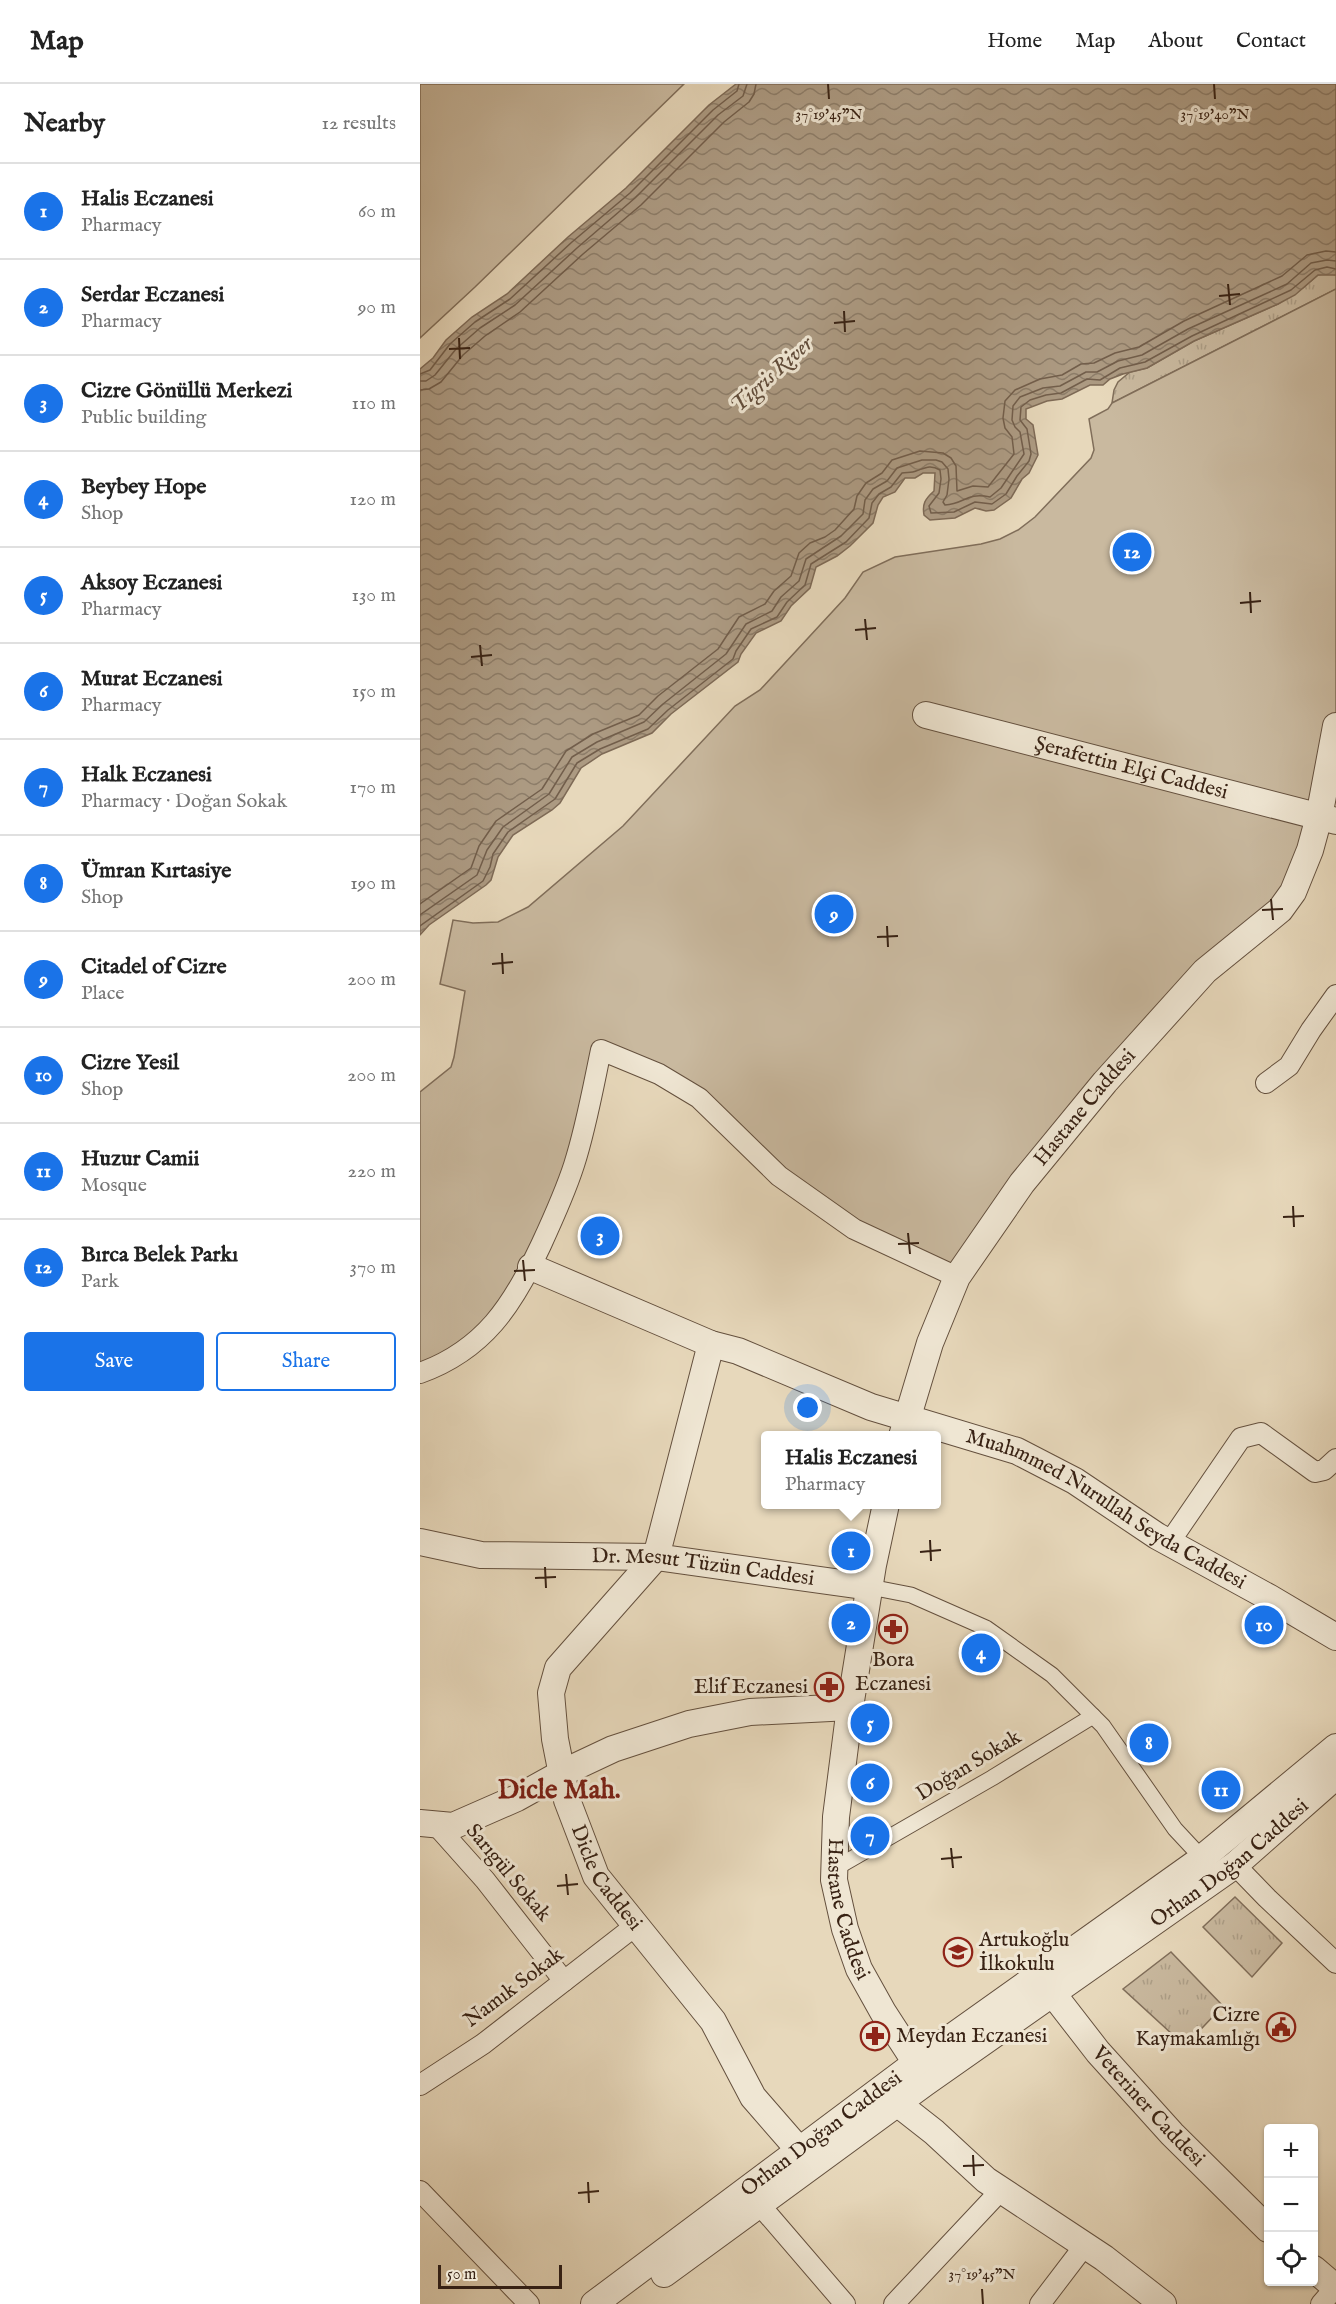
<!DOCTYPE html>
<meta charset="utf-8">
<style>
body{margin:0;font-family:"IM FELL English",serif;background:#f2f2f2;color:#222}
.controls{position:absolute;right:18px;bottom:18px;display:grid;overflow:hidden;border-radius:6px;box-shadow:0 2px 4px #0004}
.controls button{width:54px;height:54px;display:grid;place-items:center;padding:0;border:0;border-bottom:2px solid #e0e0e0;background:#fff;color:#222;font:30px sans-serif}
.scale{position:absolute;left:18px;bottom:15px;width:124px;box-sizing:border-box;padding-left:6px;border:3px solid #382214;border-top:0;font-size:16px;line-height:21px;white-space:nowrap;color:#382214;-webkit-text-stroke:4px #efe6d3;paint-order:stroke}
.you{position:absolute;left:388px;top:1324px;width:21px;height:21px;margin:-15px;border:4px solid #fff;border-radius:50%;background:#1a73e8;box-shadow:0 0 0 9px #1a73e833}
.badge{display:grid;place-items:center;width:39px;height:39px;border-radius:50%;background:#1a73e8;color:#fff;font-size:20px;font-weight:700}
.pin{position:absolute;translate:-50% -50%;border:3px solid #fff;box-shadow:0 2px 6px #0006}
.popup{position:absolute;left:341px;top:1347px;width:180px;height:78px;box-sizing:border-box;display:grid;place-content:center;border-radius:6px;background:#fff;filter:drop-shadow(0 2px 4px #0005);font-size:20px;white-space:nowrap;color:#767676}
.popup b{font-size:22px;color:#222}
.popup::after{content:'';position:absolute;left:50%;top:100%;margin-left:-12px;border:12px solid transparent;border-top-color:#fff}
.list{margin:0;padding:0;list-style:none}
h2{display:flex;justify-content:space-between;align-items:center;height:78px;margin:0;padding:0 24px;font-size:26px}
h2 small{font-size:20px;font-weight:400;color:#767676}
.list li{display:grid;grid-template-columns:39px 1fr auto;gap:18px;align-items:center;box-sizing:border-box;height:96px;padding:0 24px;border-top:2px solid #e0e0e0}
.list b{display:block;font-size:22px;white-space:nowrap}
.list p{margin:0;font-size:20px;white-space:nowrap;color:#767676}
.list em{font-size:20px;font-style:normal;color:#767676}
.actions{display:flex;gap:12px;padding:18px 24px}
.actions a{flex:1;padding:14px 0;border:2px solid #1a73e8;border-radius:6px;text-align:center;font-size:21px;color:#1a73e8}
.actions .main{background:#1a73e8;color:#fff}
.icon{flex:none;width:33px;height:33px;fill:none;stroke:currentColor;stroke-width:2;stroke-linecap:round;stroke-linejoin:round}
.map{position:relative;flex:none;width:916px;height:2220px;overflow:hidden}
header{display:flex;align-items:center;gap:36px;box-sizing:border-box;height:84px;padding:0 30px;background:#fff;border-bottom:2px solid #e0e0e0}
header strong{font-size:28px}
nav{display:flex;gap:33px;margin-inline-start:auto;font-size:21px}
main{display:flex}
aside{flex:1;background:#fff}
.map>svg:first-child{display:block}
.grass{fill:url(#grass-tufts);stroke:#806e5a;stroke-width:1.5}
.park{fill:#c9b99f;stroke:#806e5a;stroke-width:1.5}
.water{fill:url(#water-waves);stroke:#7e6a56;stroke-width:1.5}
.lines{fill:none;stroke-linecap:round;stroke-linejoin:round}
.shore{stroke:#725e4b;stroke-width:1.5}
.pedestrian-casing{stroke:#64503e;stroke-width:17}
.minor-casing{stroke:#64503e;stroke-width:22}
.tertiary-casing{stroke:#64503e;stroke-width:28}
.pedestrian{stroke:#efe6d3;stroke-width:15}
.minor{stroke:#efe6d3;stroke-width:20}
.tertiary{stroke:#efe6d3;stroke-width:26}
.ticks{fill:none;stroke:#382214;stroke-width:2}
.labels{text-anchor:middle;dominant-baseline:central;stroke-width:6;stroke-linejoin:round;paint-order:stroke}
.street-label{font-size:21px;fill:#382214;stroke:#efe6d3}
.poi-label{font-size:21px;fill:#382214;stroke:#efe6d3;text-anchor:end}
.water-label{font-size:22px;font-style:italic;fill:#614c3a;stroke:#efe6d3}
.district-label{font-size:27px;font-weight:bold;fill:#7a1f14;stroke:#efe6d3}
.ticks-label{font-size:15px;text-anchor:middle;fill:#382214;stroke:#efe6d3;stroke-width:6;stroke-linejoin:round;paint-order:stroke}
</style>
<header>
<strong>Map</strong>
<nav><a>Home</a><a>Map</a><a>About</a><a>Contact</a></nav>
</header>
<main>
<aside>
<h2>Nearby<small>12 results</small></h2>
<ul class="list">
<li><span class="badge">1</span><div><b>Halis Eczanesi</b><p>Pharmacy</p></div><em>60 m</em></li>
<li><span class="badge">2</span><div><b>Serdar Eczanesi</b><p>Pharmacy</p></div><em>90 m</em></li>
<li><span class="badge">3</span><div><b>Cizre Gönüllü Merkezi</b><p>Public building</p></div><em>110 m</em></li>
<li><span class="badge">4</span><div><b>Beybey Hope</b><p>Shop</p></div><em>120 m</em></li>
<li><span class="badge">5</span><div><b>Aksoy Eczanesi</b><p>Pharmacy</p></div><em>130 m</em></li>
<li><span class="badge">6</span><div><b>Murat Eczanesi</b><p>Pharmacy</p></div><em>150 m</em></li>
<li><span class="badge">7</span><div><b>Halk Eczanesi</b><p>Pharmacy · Doğan Sokak</p></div><em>170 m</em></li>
<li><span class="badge">8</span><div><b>Ümran Kırtasiye</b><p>Shop</p></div><em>190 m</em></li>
<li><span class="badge">9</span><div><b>Citadel of Cizre</b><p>Place</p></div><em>200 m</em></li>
<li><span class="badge">10</span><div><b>Cizre Yesil</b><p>Shop</p></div><em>200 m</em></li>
<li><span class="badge">11</span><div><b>Huzur Camii</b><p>Mosque</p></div><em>220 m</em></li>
<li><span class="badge">12</span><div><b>Bırca Belek Parkı</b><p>Park</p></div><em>370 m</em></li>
</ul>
<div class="actions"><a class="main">Save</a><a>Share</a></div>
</aside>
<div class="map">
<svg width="916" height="2220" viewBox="0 0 916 2220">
<defs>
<pattern id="grass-tufts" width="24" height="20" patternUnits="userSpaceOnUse" patternTransform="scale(1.5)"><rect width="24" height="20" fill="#c9b99f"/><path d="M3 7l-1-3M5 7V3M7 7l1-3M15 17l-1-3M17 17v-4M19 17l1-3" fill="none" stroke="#ad9f88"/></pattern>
<pattern id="water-waves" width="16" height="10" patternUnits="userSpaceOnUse" patternTransform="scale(1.5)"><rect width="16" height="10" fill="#ac9a82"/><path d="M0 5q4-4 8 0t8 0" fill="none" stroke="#8d7d69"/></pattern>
</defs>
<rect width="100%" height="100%" fill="#e7d8bb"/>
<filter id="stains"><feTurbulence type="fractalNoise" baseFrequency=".00333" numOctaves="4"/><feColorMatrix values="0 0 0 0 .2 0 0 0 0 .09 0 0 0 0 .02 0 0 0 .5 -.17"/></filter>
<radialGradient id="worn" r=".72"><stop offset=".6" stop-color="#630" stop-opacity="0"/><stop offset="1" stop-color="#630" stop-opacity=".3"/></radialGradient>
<g class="grass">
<polygon points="908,189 916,191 916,205 692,319 694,306 698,298 710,288 727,284 774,257 858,220 883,204 898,191"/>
<polygon points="815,1813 862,1859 832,1893 783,1843"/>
<polygon points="751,1868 803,1922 764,1963 752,1950 703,1905"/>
</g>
<g class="park">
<polygon points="0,0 264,0 55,203 0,254"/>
<polygon points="916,205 916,642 882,789 785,887 537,1193 434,1145 279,1014 181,966 167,1032 88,1224 0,1289 0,1008 31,983 34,973 45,907 20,900 33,836 53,839 78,838 108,823 203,742 315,622 340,606 425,514 443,488 475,473 561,460 580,455 598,446 615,433 671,374 674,366 669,335 688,325 692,319"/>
</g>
<path class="water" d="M316,0H916V191H898L875,211L858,220L774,257L727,284L703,290L690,295L683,301H670L642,315L627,317L606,325V335L613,341L618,371L609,389L602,395L591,414L574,426L566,427L555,424L535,434L510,436L504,431C502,420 505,415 514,407L515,389H503L495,394H485L475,408L463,413L458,421L453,439L430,462L417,472L396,483L390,504L371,522L361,537L336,549L321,570L318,578L251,630L232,649L182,670L161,684L140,719L132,726L93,751L78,773L71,796L66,801L9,841L0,851V285L13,274L26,256L52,233L87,210L148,153L206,104L289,21Z"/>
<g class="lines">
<g class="shore">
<polyline points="0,290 10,286 30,260 55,238 90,215 152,158 210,109 293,26 317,7 319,0"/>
<polyline points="0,297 6,297 15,291 36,265 60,244 95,221 157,164 215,114 298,31 323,12 327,0"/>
<polyline points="0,306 9,305 21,298 43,271 65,252 100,228 163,170 221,121 304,38 329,18 334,10 336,0"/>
<polyline points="0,820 51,784 59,762 76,737 122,705 146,667 173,650 219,631 238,612 298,565 319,533 345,520 354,507 371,492 379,469 390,459 405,453 415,446 434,425 437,412 446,399 462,389 472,376 500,367 523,369 531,374 536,382 537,407 553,402 568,403 594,370 592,353 585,344 583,334 585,317 595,306 620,295 642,291 661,280 674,279 695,269 719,263 764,237 862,192 887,171 906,167 916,168"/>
<path d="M0,831L57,791L67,766L83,743L129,710L152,673L177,658L224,638L243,620L306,570L326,540L352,527L361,513L379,497L386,475L421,452L443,430L445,416L453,405L467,397L477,384L502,376H516L522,378L528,385L529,395L527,411L523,418L525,421C545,420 546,408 570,413L581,404L604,370L600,348L595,343L592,336L593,322L600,313L623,304L640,302L666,288H677L698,277L722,271L768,245L867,200L891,179L907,176L916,177"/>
<path d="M0,842L63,797L70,783L73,770L88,748L135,715L157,679L180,665L228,645L248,626L313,575L316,567L331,545L357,533L367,518L385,501L391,480L426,458L449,434L452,419L459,410L471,403L482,389C486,388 492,389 496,387C505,384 510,380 520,386L521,395L519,409L509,422L511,429L534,428L555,418L572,420L586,410L597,392L609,377L611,370L607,345L600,336L601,323L610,316L626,311L641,309L667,295L680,296L700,284L725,278L772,252L871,206L895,186L907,183L916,185"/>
</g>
<g class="pedestrian-casing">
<g id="pedestrian">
<polyline points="450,1503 491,1511 566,1544 632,1591 683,1642 755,1745 782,1774"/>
<polyline points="414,1785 572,1694 673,1632"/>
</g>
</g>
<g class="minor-casing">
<g id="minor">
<polyline points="846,999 869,982 891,946 916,911"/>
<path d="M0,1289C64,1266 93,1221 121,1161C133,1135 145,1109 154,1081C166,1044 173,1004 181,966L239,990L279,1014L359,1092L434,1145L537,1193"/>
<polyline points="749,1459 821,1354 841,1349 895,1388 904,1386 916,1375"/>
<polyline points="16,1741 65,1796 144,1897"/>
<polyline points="815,1781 847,1814 916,1879"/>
<polyline points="0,2001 63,1960 215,1842"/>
<polyline points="0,2107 109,2220"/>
<polyline points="339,2120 425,2220"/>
<polyline points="474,2220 581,2106"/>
<polyline points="620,2220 665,2161"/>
<polyline points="901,2220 915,2204"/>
</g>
</g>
<g class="tertiary-casing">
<g id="tertiary">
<path id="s1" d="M506,631L916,737"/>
<path id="s2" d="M111,1183L291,1260L318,1267L451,1323L597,1367L655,1397L737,1452L850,1514L916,1553"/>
<path id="s3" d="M291,1260L236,1473L138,1584L131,1609L135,1655L147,1716L176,1792L293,1937L333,2013L380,2067"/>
<path id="s4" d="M482,1352L510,1259L537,1193L602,1099L685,998L785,887L860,826L873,808L890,766L899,733L916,642"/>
<path id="s5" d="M466,1420L453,1481L430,1623L416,1733L414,1796L425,1845L439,1885L463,1928L496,1979L502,1993"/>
<path id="s6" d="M0,1458L61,1471L236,1473L450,1503"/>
<polyline points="0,1739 33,1742 97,1714 142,1689 193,1665 269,1640 330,1628 430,1623"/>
<path id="s7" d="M623,1897L678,1968L752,2050L848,2145"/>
<polyline points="477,2019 514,2048 566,2096 684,2174 743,2220"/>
<polyline points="894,2185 916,2204"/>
<path id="s8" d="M244,2190L505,1999L815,1781L916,1692"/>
<path id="s9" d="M174,2220L508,1970L776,1779L916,1663"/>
</g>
</g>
<use href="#pedestrian" class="pedestrian"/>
<use href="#minor" class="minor"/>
<use href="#tertiary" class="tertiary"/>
</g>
<path class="ticks" d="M408,0L409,15M794,0L795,15M808,200L810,221M799,212L820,210M424,227L425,248M414,239L435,237M39,254L40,275M29,265L50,264M830,508L831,529M820,519L841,517M445,535L447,556M435,546L456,544M60,561L62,582M51,573L72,571M851,815L853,836M842,826L863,825M467,842L468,863M457,853L478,852M82,869L83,890M72,880L93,878M873,1122L874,1143M863,1133L884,1132M488,1149L490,1170M478,1160L499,1159M103,1176L105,1197M94,1187L115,1186M510,1456L511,1477M500,1468L521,1466M125,1483L126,1504M115,1494L136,1493M531,1764L533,1784M521,1775L542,1773M146,1790L148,1811M137,1802L158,1800M553,2071L554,2092M543,2082L564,2081M168,2098L169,2119M158,2109L179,2107M562,2205L563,2220"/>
<defs>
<g id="pharmacy-ring" transform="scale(1.5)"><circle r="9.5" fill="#efe6d3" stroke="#8f2418" stroke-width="1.5"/><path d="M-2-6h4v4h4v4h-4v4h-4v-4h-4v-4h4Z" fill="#8f2418"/></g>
<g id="school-ring" transform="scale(1.5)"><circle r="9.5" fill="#efe6d3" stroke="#8f2418" stroke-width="1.5"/><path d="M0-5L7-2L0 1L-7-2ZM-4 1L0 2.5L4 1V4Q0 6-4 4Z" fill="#8f2418"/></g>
<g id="civic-ring" transform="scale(1.5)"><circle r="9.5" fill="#efe6d3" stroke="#8f2418" stroke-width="1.5"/><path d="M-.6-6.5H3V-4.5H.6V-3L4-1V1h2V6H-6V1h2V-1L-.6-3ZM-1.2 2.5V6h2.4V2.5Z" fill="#8f2418"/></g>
</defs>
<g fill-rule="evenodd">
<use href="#pharmacy-ring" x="473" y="1545"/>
<use href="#pharmacy-ring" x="409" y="1603"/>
<use href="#school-ring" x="538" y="1868"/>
<use href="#civic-ring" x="861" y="1943"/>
<use href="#pharmacy-ring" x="455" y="1952"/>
</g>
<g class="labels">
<g class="street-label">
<text stroke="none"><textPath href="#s1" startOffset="212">Şerafettin Elçi Caddesi</textPath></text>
<text stroke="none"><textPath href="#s4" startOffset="381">Hastane Caddesi</textPath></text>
<text stroke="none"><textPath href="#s2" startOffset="626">Muahmmed Nurullah Seyda Caddesi</textPath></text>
<text stroke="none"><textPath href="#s6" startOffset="285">Dr. Mesut Tüzün Caddesi</textPath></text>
<text transform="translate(549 1682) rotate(-31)">Doğan Sokak</text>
<text stroke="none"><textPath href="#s8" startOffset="699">Orhan Doğan Caddesi</textPath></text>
<text transform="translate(88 1789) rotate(50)">Sarıgül Sokak</text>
<text stroke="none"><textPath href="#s3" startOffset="590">Dicle Caddesi</textPath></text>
<text stroke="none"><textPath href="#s5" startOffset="411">Hastane Caddesi</textPath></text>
<text transform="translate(94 1904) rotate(-37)">Namık Sokak</text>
<text stroke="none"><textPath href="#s7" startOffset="164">Veteriner Caddesi</textPath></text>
<text stroke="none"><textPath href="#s9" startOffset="284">Orhan Doğan Caddesi</textPath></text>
</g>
<g class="poi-label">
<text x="473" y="1576" text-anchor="middle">Bora<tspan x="473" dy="24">Eczanesi</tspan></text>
<text x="388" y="1603">Elif Eczanesi</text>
<text x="559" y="1856" text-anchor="start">Artukoğlu<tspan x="559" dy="24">İlkokulu</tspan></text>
<text x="840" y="1931">Cizre<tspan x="840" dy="24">Kaymakamlığı</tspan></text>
<text x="476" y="1952" text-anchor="start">Meydan Eczanesi</text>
</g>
<g class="water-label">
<text transform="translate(352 291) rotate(-42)">Tigris River</text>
</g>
<g class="district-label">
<text x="139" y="1707">Dicle Mah.</text>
</g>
</g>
<g class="ticks-label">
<text x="409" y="35">37°19'45"N</text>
<text x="795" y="35">37°19'40"N</text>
<text x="562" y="2195">37°19'45"N</text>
</g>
<rect width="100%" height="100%" filter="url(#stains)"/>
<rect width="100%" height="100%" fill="url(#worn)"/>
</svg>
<div class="controls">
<button>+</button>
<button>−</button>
<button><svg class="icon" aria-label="locate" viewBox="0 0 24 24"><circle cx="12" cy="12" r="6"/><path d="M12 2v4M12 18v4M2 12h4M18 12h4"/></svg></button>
</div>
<div class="scale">50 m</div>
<div class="you"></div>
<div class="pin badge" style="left:431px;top:1467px">1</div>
<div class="popup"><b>Halis Eczanesi</b>Pharmacy</div>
<div class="pin badge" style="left:431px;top:1539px">2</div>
<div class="pin badge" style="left:180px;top:1152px">3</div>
<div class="pin badge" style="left:561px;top:1569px">4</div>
<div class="pin badge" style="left:450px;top:1639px">5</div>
<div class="pin badge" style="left:450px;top:1699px">6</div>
<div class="pin badge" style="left:450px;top:1752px">7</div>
<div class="pin badge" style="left:729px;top:1659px">8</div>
<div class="pin badge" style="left:414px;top:830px">9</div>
<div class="pin badge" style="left:844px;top:1541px">10</div>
<div class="pin badge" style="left:801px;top:1706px">11</div>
<div class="pin badge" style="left:712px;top:468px">12</div>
</div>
</main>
